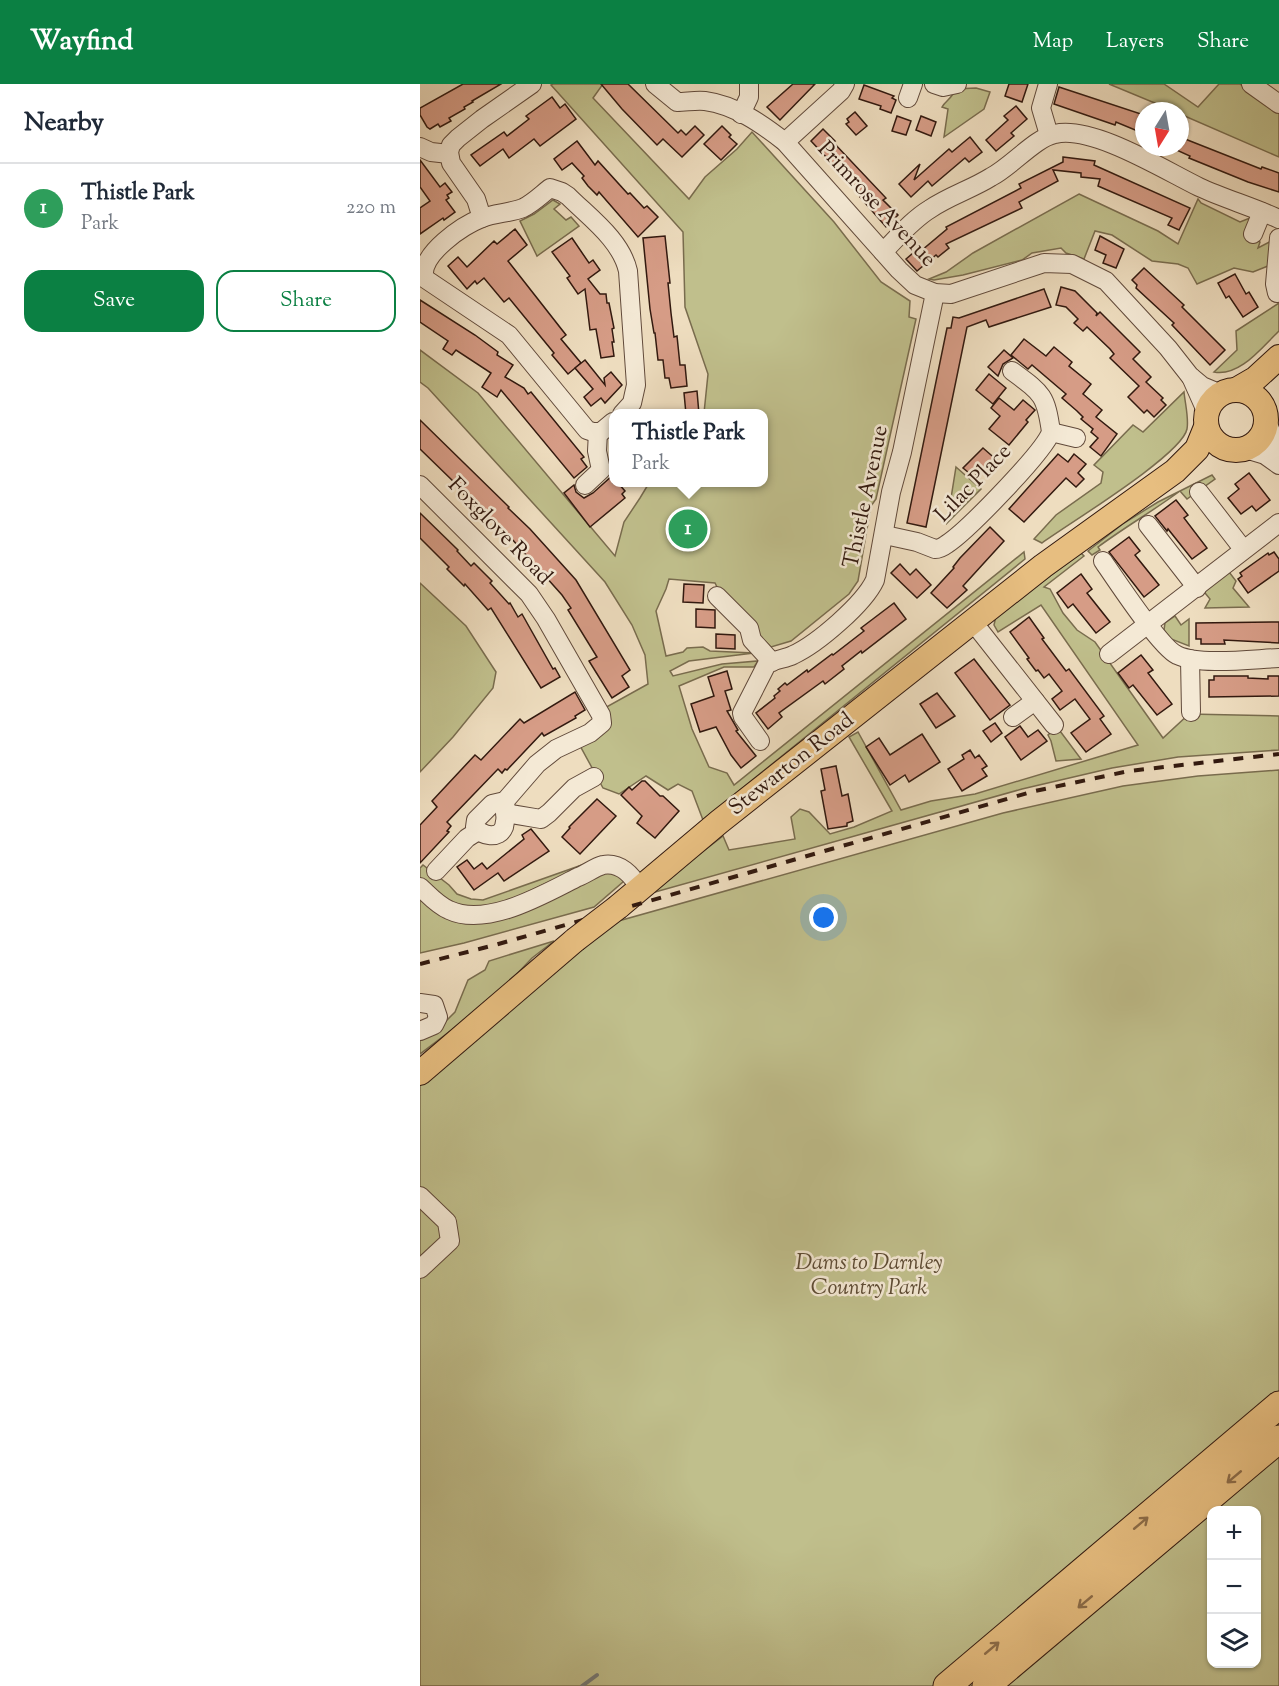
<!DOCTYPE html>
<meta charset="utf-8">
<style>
body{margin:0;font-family:"Sorts Mill Goudy",serif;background:#f2f2f3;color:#1f2937}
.controls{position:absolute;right:18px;bottom:18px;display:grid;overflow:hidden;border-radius:12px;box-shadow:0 2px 4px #0004}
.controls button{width:54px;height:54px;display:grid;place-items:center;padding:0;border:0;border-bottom:2px solid #e0e1e3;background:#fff;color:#1f2937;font:30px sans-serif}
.compass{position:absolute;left:715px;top:18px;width:54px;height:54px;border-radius:50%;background:#fff;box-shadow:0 2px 4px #0004;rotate:191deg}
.you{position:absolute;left:404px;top:834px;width:21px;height:21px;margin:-15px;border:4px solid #fff;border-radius:50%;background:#1a73e8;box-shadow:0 0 0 9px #1a73e833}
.badge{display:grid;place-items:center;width:39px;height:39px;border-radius:50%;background:#0b8043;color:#fff;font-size:20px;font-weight:700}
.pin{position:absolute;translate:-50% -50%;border:3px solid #fff;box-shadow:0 2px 6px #0006}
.popup{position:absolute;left:189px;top:325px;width:159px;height:78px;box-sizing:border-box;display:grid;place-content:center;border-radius:12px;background:#fff;filter:drop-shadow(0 2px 4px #0005);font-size:20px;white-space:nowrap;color:#747a83}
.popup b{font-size:22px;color:#1f2937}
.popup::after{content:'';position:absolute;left:50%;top:100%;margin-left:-12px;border:12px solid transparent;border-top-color:#fff}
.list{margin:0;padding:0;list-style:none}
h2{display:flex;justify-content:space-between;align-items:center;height:78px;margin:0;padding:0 24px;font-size:26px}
h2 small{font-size:20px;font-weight:400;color:#747a83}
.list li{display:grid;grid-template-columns:39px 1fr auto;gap:18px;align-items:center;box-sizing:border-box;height:90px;padding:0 24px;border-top:2px solid #e0e1e3}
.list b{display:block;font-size:22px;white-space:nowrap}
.list p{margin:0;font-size:20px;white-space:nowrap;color:#747a83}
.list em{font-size:20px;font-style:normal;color:#747a83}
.actions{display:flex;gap:12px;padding:18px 24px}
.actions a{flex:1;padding:14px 0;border:2px solid #0b8043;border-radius:18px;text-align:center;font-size:21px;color:#0b8043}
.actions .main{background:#0b8043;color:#fff}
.icon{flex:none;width:33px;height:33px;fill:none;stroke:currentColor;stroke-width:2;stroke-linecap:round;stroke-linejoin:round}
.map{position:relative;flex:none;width:859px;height:1602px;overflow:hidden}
header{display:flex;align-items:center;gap:36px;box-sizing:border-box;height:84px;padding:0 30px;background:#0b8043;color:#fff}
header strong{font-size:28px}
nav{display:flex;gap:33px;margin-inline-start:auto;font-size:21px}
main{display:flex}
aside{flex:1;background:#fff}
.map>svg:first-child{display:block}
.green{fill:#c0bf8c;stroke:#796c4e;stroke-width:1.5;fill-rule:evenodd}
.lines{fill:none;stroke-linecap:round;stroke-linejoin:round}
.stream{stroke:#737977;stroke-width:4}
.building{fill:#d69c86;stroke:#32190f;stroke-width:1.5}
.minor-casing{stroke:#614a3b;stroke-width:20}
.major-casing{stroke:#32190f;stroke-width:26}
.highway-casing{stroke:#32190f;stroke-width:29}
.minor{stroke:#f4e9d5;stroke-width:18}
.major{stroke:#e7be80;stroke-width:24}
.highway{stroke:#e7be80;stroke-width:27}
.rail{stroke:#32190f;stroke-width:4;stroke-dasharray:10 10;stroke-linecap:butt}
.major-bridge-casing{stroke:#32190f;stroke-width:26;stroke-linecap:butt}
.major-bridge{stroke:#e7be80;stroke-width:24}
.oneway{stroke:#8c6c48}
.labels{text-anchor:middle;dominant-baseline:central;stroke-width:5;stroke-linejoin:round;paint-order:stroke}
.street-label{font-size:22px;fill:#32190f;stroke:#f4e9d5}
.park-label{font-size:22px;font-style:italic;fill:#5d4b34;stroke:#f4e9d5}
</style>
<header>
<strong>Wayfind</strong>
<nav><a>Map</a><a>Layers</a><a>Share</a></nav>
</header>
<main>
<aside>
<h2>Nearby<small></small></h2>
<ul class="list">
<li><span class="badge" style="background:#2e9e5b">1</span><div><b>Thistle Park</b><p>Park</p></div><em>220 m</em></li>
</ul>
<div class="actions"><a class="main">Save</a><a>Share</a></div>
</aside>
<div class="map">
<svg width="859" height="1602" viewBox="0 0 859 1602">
<rect width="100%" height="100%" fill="#eeddbf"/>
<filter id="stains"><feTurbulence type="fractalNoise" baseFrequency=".00333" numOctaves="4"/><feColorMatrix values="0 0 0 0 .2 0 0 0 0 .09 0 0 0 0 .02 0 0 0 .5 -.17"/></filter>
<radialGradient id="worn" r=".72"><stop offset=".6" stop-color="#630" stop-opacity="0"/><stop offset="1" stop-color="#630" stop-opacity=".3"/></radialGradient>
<g class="green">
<polygon points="133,0 183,0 173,14 269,115 285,93 317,65 332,48 414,138 461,198 490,217 489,233 496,235 456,415 451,422 438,497 429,510 371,557 351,563 303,515 295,499 249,495 246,505 236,527 246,572 263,568 267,564 283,563 290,567 334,569 269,577 250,587 253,592 302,580 338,577 334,583 304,583 259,602 272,645 289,683 307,689 314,701 604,468 605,475 283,736 272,707 258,700 248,706 226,692 199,710 183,704 158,658 190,642 181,626 228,600 225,571 212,541 185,498 8,304 0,298 0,266 58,309 195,472 204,438 220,414 229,399 343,398 343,330 284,329 288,290 265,223 263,148 131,1"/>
<polygon points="689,0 744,0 778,23 799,0 820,0 839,11 859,29 859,73 760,30 760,27 754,27"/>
<path d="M556,4L570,8L564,25L524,53L528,25L522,23C526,16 533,14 535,5Z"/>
<polygon points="659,110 738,147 758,160 778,115 781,119 820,138 830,134 827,150 840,158 838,164 853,156 853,180 833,188 814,184 777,200 768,184 758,180 732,177 692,151 675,147 664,175 646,169 641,164 612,169 602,176 543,191 514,196 509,195 526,188 553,169"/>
<polygon points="133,116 140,120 134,125 146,136 151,133 159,142 117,172 100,137 114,130"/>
<path d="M859,219V247C842,263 820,293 794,288L817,266L816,247Z"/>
<path d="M764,308C765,319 769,334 767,345C762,371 648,440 622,459L614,455L636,431L681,399L683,388L674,381L713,341L723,348Z"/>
<polygon points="536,383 561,405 527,439"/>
<path d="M792,391L795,395L767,415L760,407C733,427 705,443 678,463L680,466L672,471L668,467L704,439L738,418Z"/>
<polygon points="661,469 664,472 624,503 630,505 643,529 657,546 675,558 743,654 769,630 859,632 859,666 758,673 692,684 602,705 228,810 303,752 309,766 375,755 371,733 380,725 389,728 410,750 434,743 472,727 429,653 438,648 481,726 511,717 555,710 718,661 621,521 578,548 574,541 576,532"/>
<polygon points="806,484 816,497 813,504 829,523 785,524 790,515 781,504"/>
<polygon points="0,499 46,542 76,588 73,604 33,653 0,688"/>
<polygon points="755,532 761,541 769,535 769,562 751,555 744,546 745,539"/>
<polygon points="637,643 661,675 636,677 631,657 628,651"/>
<path d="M859,686V1602H0V988L170,845L583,729L703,702L778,692ZM792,1426H836V1580H792Z"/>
<polygon points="176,776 69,826 29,822 0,796 0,784 3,781 29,801 37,810 51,815 63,816"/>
<polygon points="183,786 201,792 204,797 174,823 44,859 0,869 0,808 41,837"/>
<polygon points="134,857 112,874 74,914 0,970 0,954 15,948 35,928 48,896 65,886 69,877"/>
</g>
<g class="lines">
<polyline class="stream" points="162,1602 177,1591"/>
</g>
<g class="building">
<polygon points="43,0 81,0 52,17 53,18 44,23 45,25 29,34 31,37 20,43 18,40 10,45 7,43 0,31 0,24"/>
<polygon points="181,0 208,0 258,49 261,46 266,51 275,42 284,51 262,73 243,55 237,61 202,25"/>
<polygon points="373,0 395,0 360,36 347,23"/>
<polygon points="589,0 608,0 602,18 585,12"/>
<polygon points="444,1 474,12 472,14 476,16 471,29 460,25 461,22 439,15"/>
<polygon points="639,3 724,31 724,38 720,48 696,38 695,41 634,20"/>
<polygon points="132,13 140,24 145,20 156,35 120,62 114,55 89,74 83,65 60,82 51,71 84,48 87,52 109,35 106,32"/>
<polygon points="596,22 607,35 591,49 594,52 576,67 566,56 588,36 584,32"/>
<polygon points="435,28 447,42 436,51 426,40 429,38 427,35"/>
<polygon points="477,32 491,37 486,51 472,47"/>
<polygon points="501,32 516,38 511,52 496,46"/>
<polygon points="302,42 311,51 309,53 317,60 301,76 284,60"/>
<polygon points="403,45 415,57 413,58 466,114 463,116 478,131 466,143 440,113 442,111 391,57"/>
<polygon points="550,53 562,68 549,78 545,74 512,102 508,97 491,113 479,100 500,80 494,96 529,65 532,68"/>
<polygon points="760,53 841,85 842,83 859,89 859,108 828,98 769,74 770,72 750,63 760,63"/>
<polygon points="157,57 175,81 178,77 208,110 210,109 224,124 227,122 238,133 218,153 179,108 177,111 168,102 162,94 164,92 152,79 142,86 134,75"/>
<polygon points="643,73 675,77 674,81 770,124 759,146 748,141 752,134 678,102 680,95 661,93 661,89 633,86 638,97 599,118 602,124 526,160 529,164 518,173 516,171 497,187 486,175 499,164 502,166 527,145 526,143 601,104 599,100 643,78"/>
<polygon points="0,76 20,103 25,99 32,108 27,111 29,114 26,116 35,128 24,136 23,134 0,150 0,124 10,117 0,103"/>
<polygon points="95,145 107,161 88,177 146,251 141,255 161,279 148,290 132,271 134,269 89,214 84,218 64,194 57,200 55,197 47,205 28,182 38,173 47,183 74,157 77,160"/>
<polygon points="245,152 250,199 248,199 251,229 254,253 257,252 260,281 265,281 267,302 251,304 249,294 245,294 243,276 238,276 235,249 234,249 230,225 223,154"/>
<polygon points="680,152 704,165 696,184 683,179 686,171 675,166"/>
<polygon points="152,154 169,179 173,176 180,186 168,195 180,210 186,210 187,219 189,219 194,244 192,245 194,258 192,258 194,272 181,274 176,245 170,246 165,205 158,210 147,194 150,192 132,168"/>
<polygon points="724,184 764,221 762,223 805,266 790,281 752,241 754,239 716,204 717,201 712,196"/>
<polygon points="815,190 826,210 829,208 838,223 823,233 809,212 806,214 798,199"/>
<polygon points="641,203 655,207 677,229 676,232 680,228 720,268 713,275 731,293 726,298 743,314 741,316 746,321 734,333 727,326 724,329 708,313 719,302 690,274 694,270 690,265 667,243 663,247 654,239 658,235 646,223 636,221"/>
<polygon points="624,205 631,223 569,243 566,236 547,243 506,443 487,439 527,244 531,244 533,233 539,234"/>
<polygon points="0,216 55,251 78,268 77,271 93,281 85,293 104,304 108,310 111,308 164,373 161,375 167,383 154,394 81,306 77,313 62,303 71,289 36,266 32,271 23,265 28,257 0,238"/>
<polygon points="604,255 626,272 634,263 652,278 649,282 671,300 663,310 682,326 676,333 697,350 681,372 670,363 678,354 671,348 673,345 661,335 663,333 657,327 642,314 646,310 612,281 608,285 591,271"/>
<polygon points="584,266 593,274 583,280 578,292 568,283"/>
<polygon points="165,276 185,301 184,294 191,288 202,301 185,319 181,314 171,322 164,313 173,305 155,284"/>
<polygon points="569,290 586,304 573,320 556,306"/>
<polygon points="277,307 279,330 266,330 264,309"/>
<polygon points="579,314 594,326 603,316 615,326 606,336 608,338 589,361 569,345 580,332 571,324"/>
<polygon points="0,336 89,423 88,424 110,445 156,496 210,586 202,592 209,603 192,614 169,577 177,573 148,526 151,524 142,511 91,454 65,429 64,431 35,401 36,400 0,365"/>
<polygon points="563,364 579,378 568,391 561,385 554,393 543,384"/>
<polygon points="638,370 648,378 654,370 666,380 658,389 664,395 656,403 646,394 604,438 589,425"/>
<polygon points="829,389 850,416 836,427 832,422 821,430 808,414 819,405 815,400"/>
<polygon points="193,391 193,399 198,399 205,407 202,410 205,414 170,443 144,409 154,401 156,408 164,414 173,409"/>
<polygon points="756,416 768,431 764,434 787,464 772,475 748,445 747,447 735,432"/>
<polygon points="0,429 38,466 37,467 51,482 54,479 72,497 70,499 89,520 90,519 98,533 102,530 133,585 135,584 140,593 121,604 71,524 68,526 45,500 44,502 27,485 29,483 0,454"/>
<polygon points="570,443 584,457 543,502 547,506 527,524 511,509 534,484 533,483 540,474"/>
<polygon points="709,453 720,467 715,471 739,501 724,513 689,468"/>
<polygon points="854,468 859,475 859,487 828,509 818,495 822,492 820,489 848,469 849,471"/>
<polygon points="480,480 490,491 496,485 511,501 497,514 471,489"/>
<polygon points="661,490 672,505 667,509 690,538 676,549 653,520 648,524 637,509"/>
<polygon points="264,500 284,501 283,519 263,518"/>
<polygon points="474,519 486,535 442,569 441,567 422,582 424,585 405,600 403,597 359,629 362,633 348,645 336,629 355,614 354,612 360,607 358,605 365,599 367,601 387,586 388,588 412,570 413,571 444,547 441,544"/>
<polygon points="276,525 295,526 295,544 276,543"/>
<polygon points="609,533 624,554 622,555 646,587 649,585 684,632 680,635 691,650 666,668 651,649 670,635 655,615 640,626 632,615 642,607 629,590 624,594 618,586 616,587 607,575 609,574 590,548"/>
<polygon points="859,538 859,559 804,556 805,560 781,560 781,555 776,555 776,539"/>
<polygon points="296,550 315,551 315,565 296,564"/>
<polygon points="721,571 733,586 728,589 752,620 737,631 713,601 709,604 698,589"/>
<polygon points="554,575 590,621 570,636 535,589"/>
<polygon points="307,587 312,605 305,607 311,626 307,627 318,646 316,647 336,672 321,684 311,671 296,643 280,648 271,620 294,612 288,593"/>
<polygon points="794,592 828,592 828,594 848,595 848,592 859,592 859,612 789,613 789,596 794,596"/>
<polygon points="155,608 165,626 155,632 156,634 124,652 122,649 87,686 85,685 82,689 78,685 27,738 31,742 27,747 29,748 0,779 0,741 17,723 12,717 55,671 61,676 100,635 104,639"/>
<polygon points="517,609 535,632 516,644 500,620"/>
<polygon points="575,639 582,649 571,658 563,647"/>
<polygon points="600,642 608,653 618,646 627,657 601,676 585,653"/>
<polygon points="502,650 520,678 489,698 485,691 470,701 446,663 459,654 470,671"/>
<polygon points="550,666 555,674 559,671 567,682 562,685 567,692 542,707 528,685 544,675 542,671"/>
<polygon points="416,682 422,712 428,710 433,737 427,739 427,742 408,745 401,707 405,706 401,685"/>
<polygon points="222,697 225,697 240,712 243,712 259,727 235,754 217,739 222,732 201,711 209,703 212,706"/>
<polygon points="177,715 196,732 160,770 142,753 150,744 149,743"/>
<polygon points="111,745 129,767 84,797 78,789 54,806 37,783 47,776 54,785 62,779 67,785 104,755 102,751"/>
</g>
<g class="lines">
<g class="minor-casing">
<g id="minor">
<path d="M235,0L257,18C266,18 276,16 285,17C315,21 342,40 365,58L479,186L495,201L515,209L531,210L624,179L652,180L686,197L748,264L770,292L782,302L801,310"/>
<polyline points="514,0 523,3 537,0"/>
<polyline points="628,0 621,24 629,51"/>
<polyline points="831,0 859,20"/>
<polyline points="488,14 493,0"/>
<polyline points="321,30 329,13 329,0"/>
<polyline points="365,58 421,7 425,0"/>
<polyline points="0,63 11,68 29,70"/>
<polyline points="62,134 56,115 31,79 29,68 31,61 38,54 62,35 112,0"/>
<polyline points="833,150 842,128"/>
<path d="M463,168C478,153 492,136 510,125C529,112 552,105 571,93C592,82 615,54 635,50C672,41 744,86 779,103C805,115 833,123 859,135"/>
<polyline points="857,209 855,200 859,154"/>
<polyline points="771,293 787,329"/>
<polyline points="846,335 859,368"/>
<path d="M193,338L181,348H173L167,346L89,251L4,194C0,170 43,141 62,134C75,129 90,129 103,124C113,119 121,111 130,104L142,108L148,112C170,134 201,156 208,187L216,301L212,319L202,330"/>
<polyline points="631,348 656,354"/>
<polyline points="825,365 845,371 859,381"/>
<path d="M0,401L109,510L126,535L181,631L182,639L170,649L136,665L117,680L85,717L72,720L56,736L55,743C62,752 79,756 84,743C86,735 86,725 85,717"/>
<polyline points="165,401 181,386 177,367 178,348"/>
<polyline points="779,408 823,465"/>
<polyline points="728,441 777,504"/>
<path d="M465,451L497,458L515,465C519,465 523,463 527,460C547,447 624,368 631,348C626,311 622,309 592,287"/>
<path d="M683,477C696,496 741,564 757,571C780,582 833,575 859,574"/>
<polyline points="297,512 329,544 332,556 352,578"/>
<polyline points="553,538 634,641"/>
<polyline points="689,570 859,439"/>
<polyline points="770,575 771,628"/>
<polyline points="593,633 615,617"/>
<path d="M340,657L323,633L322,629L347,580C356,575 365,575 373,571C397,560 444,520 455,496L471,408L482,368L515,209"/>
<polyline points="85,729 121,735 129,729 154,704 174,693"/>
<polyline points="16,787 47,754 58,747"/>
<path d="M0,803C9,811 17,821 29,826C67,844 124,810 158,793C166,790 175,783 183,781C200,778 212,791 219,804"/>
<polyline points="0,919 14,921 18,933 14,941 0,947"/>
<polyline points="0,1112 27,1138 30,1157 0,1185"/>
</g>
</g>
<g class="major-casing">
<g id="major">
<polyline points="816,306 835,295 859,273"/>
<circle cx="816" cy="336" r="30"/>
<polyline points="198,823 299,738 623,482 755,387 777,365 786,343"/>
<polyline points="0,989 155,856"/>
</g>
</g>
<g class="highway-casing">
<g id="highway">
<polyline points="527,1602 859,1321"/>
<polyline points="566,1602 859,1355"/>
</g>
</g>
<use href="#minor" class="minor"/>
<use href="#major" class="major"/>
<use href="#highway" class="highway"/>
<polyline class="rail" points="0,880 75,861 615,707 709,687 859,670"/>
<g class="major-bridge-casing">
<polyline id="major-bridge" points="155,856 198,823"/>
</g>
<use href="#major-bridge" class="major-bridge"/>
</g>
<defs><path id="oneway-shaft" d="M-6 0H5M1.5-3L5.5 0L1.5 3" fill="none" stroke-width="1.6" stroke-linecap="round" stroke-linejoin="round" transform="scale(1.5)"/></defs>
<g class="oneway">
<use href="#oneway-shaft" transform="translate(814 1393) rotate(140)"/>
<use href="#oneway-shaft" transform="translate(721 1439) rotate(-40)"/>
<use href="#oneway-shaft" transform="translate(665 1518) rotate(140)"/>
<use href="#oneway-shaft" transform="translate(572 1564) rotate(-40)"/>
</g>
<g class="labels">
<g class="street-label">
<text transform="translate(456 121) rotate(47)">Primrose Avenue</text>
<text transform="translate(554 400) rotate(-46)">Lilac Place</text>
<text transform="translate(447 413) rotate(-78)">Thistle Avenue</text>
<text transform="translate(79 448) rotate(46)">Foxglove Road</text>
<text transform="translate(372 681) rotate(-38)">Stewarton Road</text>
</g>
<g class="park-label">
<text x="449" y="1180">Dams to Darnley<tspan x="449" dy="25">Country Park</tspan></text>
</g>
</g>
<rect width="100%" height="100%" filter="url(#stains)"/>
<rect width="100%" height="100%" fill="url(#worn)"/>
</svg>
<div class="controls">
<button>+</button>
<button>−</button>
<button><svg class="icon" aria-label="layers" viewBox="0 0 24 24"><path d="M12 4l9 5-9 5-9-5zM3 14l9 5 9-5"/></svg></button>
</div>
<svg class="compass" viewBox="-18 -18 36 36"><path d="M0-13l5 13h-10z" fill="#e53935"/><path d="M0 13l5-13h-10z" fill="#747a83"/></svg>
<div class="you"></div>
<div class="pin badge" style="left:268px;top:445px;background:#2e9e5b">1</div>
<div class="popup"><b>Thistle Park</b>Park</div>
</div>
</main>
